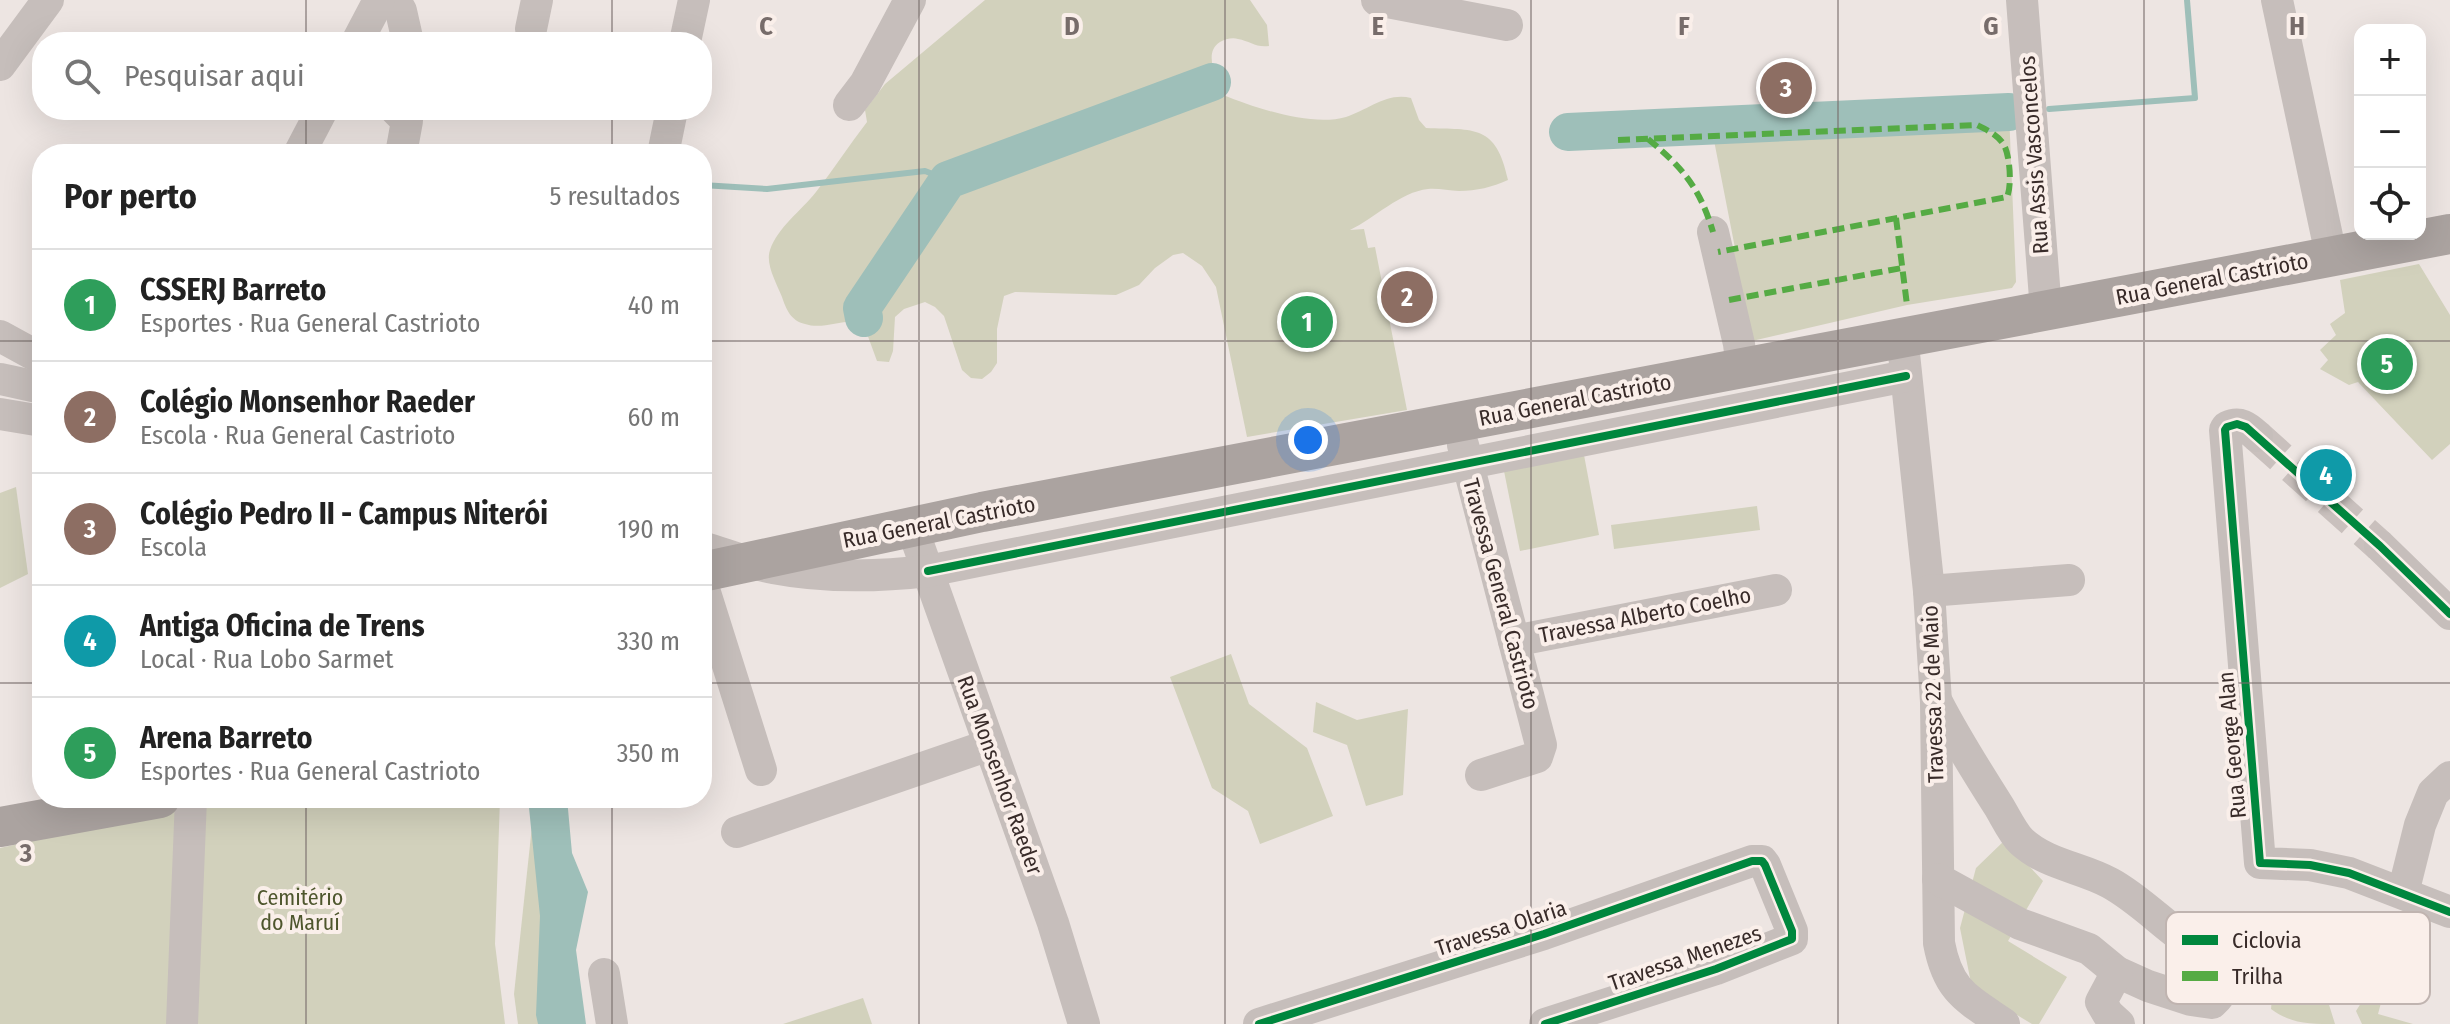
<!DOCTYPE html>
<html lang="pt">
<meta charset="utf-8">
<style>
body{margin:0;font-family:"Fira Sans Condensed",sans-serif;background:#f2f2f2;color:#222}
.controls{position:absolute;right:24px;top:24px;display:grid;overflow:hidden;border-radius:16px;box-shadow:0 8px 32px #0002}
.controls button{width:72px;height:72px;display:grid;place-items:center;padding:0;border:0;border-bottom:2px solid #e0e0e0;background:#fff;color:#222;font:40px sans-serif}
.you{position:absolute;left:1308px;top:440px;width:28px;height:28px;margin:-20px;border:6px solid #fff;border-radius:50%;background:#1a73e8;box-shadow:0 0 0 12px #1a73e833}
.badge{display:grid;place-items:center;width:52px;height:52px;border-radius:50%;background:#ea580c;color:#fff;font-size:26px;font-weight:700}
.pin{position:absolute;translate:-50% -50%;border:4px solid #fff;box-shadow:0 2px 8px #0006}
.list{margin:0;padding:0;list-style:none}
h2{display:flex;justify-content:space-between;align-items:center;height:104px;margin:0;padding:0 32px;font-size:34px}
h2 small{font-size:26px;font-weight:400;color:#767676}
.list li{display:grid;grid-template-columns:52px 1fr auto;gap:24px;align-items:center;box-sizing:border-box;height:112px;padding:0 32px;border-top:2px solid #e0e0e0}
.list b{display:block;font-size:30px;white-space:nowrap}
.list p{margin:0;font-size:26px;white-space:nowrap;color:#767676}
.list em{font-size:26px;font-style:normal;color:#767676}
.icon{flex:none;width:44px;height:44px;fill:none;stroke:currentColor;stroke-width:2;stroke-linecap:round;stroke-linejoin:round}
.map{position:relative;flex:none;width:2450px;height:1024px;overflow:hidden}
.search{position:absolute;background:#fff;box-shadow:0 8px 32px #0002;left:32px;top:32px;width:680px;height:88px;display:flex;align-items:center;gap:20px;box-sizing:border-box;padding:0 28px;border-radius:32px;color:#767676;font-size:30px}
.panel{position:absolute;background:#fff;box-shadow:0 8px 32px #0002;left:32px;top:144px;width:680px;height:664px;border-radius:32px}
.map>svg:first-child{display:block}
.green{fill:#d2d1bc}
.water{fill:#9ebfb9}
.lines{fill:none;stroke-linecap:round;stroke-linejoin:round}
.stream{stroke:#9ebfb9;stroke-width:6}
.river{stroke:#9ebfb9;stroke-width:38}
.minor-tunnel{stroke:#c9c0bd;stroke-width:32;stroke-dasharray:32 16;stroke-linecap:butt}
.minor{stroke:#c6bebb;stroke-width:32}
.major{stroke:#aba3a0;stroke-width:40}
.quiet{stroke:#55ab44;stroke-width:6;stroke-dasharray:12 6;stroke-linecap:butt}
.cycleway-casing{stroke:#faefea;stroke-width:13}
.cycleway{stroke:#00873e;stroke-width:8}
.grid{fill:none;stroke:#776c6a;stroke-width:2;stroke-opacity:0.55}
.labels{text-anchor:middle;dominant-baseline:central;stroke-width:8;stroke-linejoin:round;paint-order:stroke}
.street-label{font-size:22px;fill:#382b29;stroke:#faefea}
.park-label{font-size:22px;fill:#4e562d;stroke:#faefea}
.key{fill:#faefea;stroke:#c0b4b0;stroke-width:2}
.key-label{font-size:22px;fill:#382b29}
.grid-label{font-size:26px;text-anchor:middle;font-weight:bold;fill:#776c6a;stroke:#faefea;stroke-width:8;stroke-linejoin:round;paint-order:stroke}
</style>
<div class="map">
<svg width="2450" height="1024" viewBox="0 0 2450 1024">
<rect width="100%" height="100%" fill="#ede5e2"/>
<g class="green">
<path d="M985,0H1250L1267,25L1269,46C1256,48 1250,41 1238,39C1233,37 1225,39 1220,42C1202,53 1218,80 1223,95C1256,108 1311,127 1346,117C1368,110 1387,92 1411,98L1419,120L1426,128C1475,130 1496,124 1508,180C1492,187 1477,191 1459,191C1449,191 1438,188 1428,189C1400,192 1375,218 1350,230L1364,229L1368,248L1375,247L1407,410L1247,437L1216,287L1202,266L1183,253L1173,255L1155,268L1139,285L1116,295L1015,292L1004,296L997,329V363L991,372L982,379L971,378L962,370L944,316L935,307L925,302L904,309L895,317L893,351L889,362L877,361L866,331L859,322C841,319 823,330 805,324C791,321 786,309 782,297C777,284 765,264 770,250C778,227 801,211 816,192C834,169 849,145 867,122L865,110L885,84Z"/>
<polygon points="2009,112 2016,282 2012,288 1907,305 1739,344 1718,252 1735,248 1711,125"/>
<polygon points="2419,264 2450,315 2450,444 2432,460 2358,382 2349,385 2320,369 2328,360 2320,350 2336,335 2330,324 2345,313 2340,280"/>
<polygon points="1584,455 1599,535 1520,551 1504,471"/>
<polygon points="16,487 28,574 0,588 0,493"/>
<polygon points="1757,506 1760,530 1614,549 1611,525"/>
<polygon points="1231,654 1249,704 1307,748 1333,816 1260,844 1248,811 1212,788 1170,677"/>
<polygon points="1316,702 1357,720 1408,709 1403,795 1366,806 1347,745 1313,732"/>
<polygon points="279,798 500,798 495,944 505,1024 0,1024 0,848 190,806"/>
<polygon points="535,798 563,1024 518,1024 514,994"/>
<polygon points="2005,840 2043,881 2008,941 2067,977 2039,1024 2032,1024 1972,988 1960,928 1976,868"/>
<path d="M2288,929L2324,960L2326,995L2335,1024C2311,1024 2291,1024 2271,1009L2276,954Z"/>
<polygon points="2375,981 2386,984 2378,1014 2413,1024 2362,1024 2356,1011"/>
<polygon points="863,998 872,1024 783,1024"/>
</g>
<polygon class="water" points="528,798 567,798 572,853 588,892 576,950 586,1024 538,1024 536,1015 540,916"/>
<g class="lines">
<g class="stream">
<polyline points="2049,109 2195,98 2187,0"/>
<polyline points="702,185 767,189 925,171 948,180"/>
</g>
<g class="river">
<polyline points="1568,132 2009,112"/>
<polyline points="864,318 862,308 948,180 1212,82"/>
</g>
<polyline class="minor-tunnel" points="2257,436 2380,546"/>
<g class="minor">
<polyline points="395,0 401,11 408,42"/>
<polyline points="1377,0 1507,25"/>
<polyline points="2022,0 2046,311"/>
<polyline points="2277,0 2331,255"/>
<polyline points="531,29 537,0"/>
<polyline points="357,42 379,0"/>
<polyline points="685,42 694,0"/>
<polyline points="0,65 48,0"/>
<polyline points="849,105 865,84 910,0"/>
<polyline points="396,110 407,121 401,154"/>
<polyline points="299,154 322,110"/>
<polyline points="663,154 672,110"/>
<polyline points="1713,232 1739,344 1742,368"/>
<polyline points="0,336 42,359"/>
<path d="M1904,354L1929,591L1936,702L1939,943C1948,991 1966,998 2004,1024"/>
<polyline points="0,379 42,388"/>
<polyline points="0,414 42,421"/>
<path d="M2257,436C2247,427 2240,421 2227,427L2225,430L2260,863L2310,865L2349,873L2450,912"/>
<polyline points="1463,445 1541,745 1537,757 1481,775"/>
<polyline points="912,527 1053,923 1084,1024"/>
<polyline points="2380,546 2450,614"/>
<path d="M702,547C726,554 749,564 773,568C825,578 876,577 928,571L1906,376"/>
<polyline points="702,583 761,770"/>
<polyline points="1929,591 2069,580"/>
<polyline points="1514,641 1776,590"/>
<path d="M1938,704C1956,739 1977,772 1998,805C2005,816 2012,832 2021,841C2047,865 2081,867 2110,883C2156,908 2189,958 2244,966"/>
<polyline points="737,832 989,745"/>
<path d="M1938,879L2020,924L2089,949L2117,972L2148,986L2191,1000L2212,1003C2225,991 2228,981 2227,964"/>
<polyline points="2403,893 2420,825 2433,793 2450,777"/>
<polyline points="2117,972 2101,1002 2108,1014 2119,1024"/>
<polyline points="604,974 612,1024"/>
<polyline points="182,1024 191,798"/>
<polyline points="1259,1024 1544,934 1752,861 1762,861 1765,865 1792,931 1792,939 1716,969 1545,1024"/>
</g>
<g class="major">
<polyline points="702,572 982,512 2450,234"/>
<polyline points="0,827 160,798"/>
</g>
<g class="quiet">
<path d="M1648,139C1683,168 1700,188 1713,232"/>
<path d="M1618,140L1977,125C1987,130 1998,135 2004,145C2010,156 2012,186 2007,197L1718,252"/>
<polyline points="1896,218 1907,305"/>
<polyline points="1729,300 1902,268"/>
<polyline points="2244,966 2265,965"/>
</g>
<g class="cycleway-casing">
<g id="cycleway">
<polyline points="928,571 1906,376"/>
<polyline points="2450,614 2380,546 2246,427 2237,424 2227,427 2225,430 2260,863 2310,865 2349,873 2450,912"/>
<polyline points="1259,1024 1544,934 1752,861 1762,861 1765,865 1792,931 1792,939 1716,969 1545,1024"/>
</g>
</g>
<use href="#cycleway" class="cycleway"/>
</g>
<path class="grid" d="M306,0V42M612,0V42M919,0V1024M1225,0V1024M1531,0V1024M1838,0V1024M2144,0V1024M306,110V154M612,110V154M0,341H42M702,341H2450M0,683H42M702,683H2450M306,798V1024M612,798V1024"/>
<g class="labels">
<g class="street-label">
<text transform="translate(2034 155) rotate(-94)">Rua Assis Vasconcelos</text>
<text transform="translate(2212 279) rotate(-11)">Rua General Castrioto</text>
<text transform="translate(1575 400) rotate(-11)">Rua General Castrioto</text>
<text transform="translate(939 522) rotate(-11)">Rua General Castrioto</text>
<text transform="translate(1501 594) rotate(75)">Travessa General Castrioto</text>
<text transform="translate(1645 615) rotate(-11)">Travessa Alberto Coelho</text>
<text transform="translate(1933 694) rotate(-92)">Travessa 22 de Maio</text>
<text transform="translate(2232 745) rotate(-95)">Rua George Alan</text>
<text transform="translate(1000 775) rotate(70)">Rua Monsenhor Raeder</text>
<text transform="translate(1501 928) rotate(-18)">Travessa Olaria</text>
<text transform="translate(1685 958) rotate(-19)">Travessa Menezes</text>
</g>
<g class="park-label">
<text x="300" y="897">Cemitério<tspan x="300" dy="25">do Maruí</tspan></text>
</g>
</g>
<rect x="2166" y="912" width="264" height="92" rx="12" class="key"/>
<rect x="2182" y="935" width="36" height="10" fill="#00873e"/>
<rect x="2182" y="971" width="36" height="10" fill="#55ab44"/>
<g class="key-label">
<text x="2232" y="948">Ciclovia</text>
<text x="2232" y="984">Trilha</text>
</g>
<g class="grid-label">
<text x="766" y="35">C</text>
<text x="1072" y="35">D</text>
<text x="1378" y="35">E</text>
<text x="1684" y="35">F</text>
<text x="1991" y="35">G</text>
<text x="2297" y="35">H</text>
<text x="26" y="862">3</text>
</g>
</svg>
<div class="controls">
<button>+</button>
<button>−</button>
<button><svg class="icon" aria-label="locate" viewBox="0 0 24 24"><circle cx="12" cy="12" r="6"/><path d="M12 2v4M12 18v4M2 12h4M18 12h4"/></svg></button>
</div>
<div class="you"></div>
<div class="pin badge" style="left:1307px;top:322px;background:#2e9e5b">1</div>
<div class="pin badge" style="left:1407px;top:297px;background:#8d6e63">2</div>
<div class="pin badge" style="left:1786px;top:88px;background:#8d6e63">3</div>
<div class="pin badge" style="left:2326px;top:475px;background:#0f9aa8">4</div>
<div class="pin badge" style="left:2387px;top:364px;background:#2e9e5b">5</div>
<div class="search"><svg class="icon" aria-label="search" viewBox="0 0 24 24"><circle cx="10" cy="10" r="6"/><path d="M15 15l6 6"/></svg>Pesquisar aqui</div>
<section class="panel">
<h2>Por perto<small>5 resultados</small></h2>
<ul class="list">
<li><span class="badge" style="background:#2e9e5b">1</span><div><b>CSSERJ Barreto</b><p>Esportes · Rua General Castrioto</p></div><em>40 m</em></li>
<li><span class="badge" style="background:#8d6e63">2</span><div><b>Colégio Monsenhor Raeder</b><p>Escola · Rua General Castrioto</p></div><em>60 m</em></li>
<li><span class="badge" style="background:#8d6e63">3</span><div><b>Colégio Pedro II - Campus Niterói</b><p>Escola</p></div><em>190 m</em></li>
<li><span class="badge" style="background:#0f9aa8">4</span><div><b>Antiga Oficina de Trens</b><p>Local · Rua Lobo Sarmet</p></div><em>330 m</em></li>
<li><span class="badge" style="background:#2e9e5b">5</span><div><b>Arena Barreto</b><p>Esportes · Rua General Castrioto</p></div><em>350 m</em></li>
</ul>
</section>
</div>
